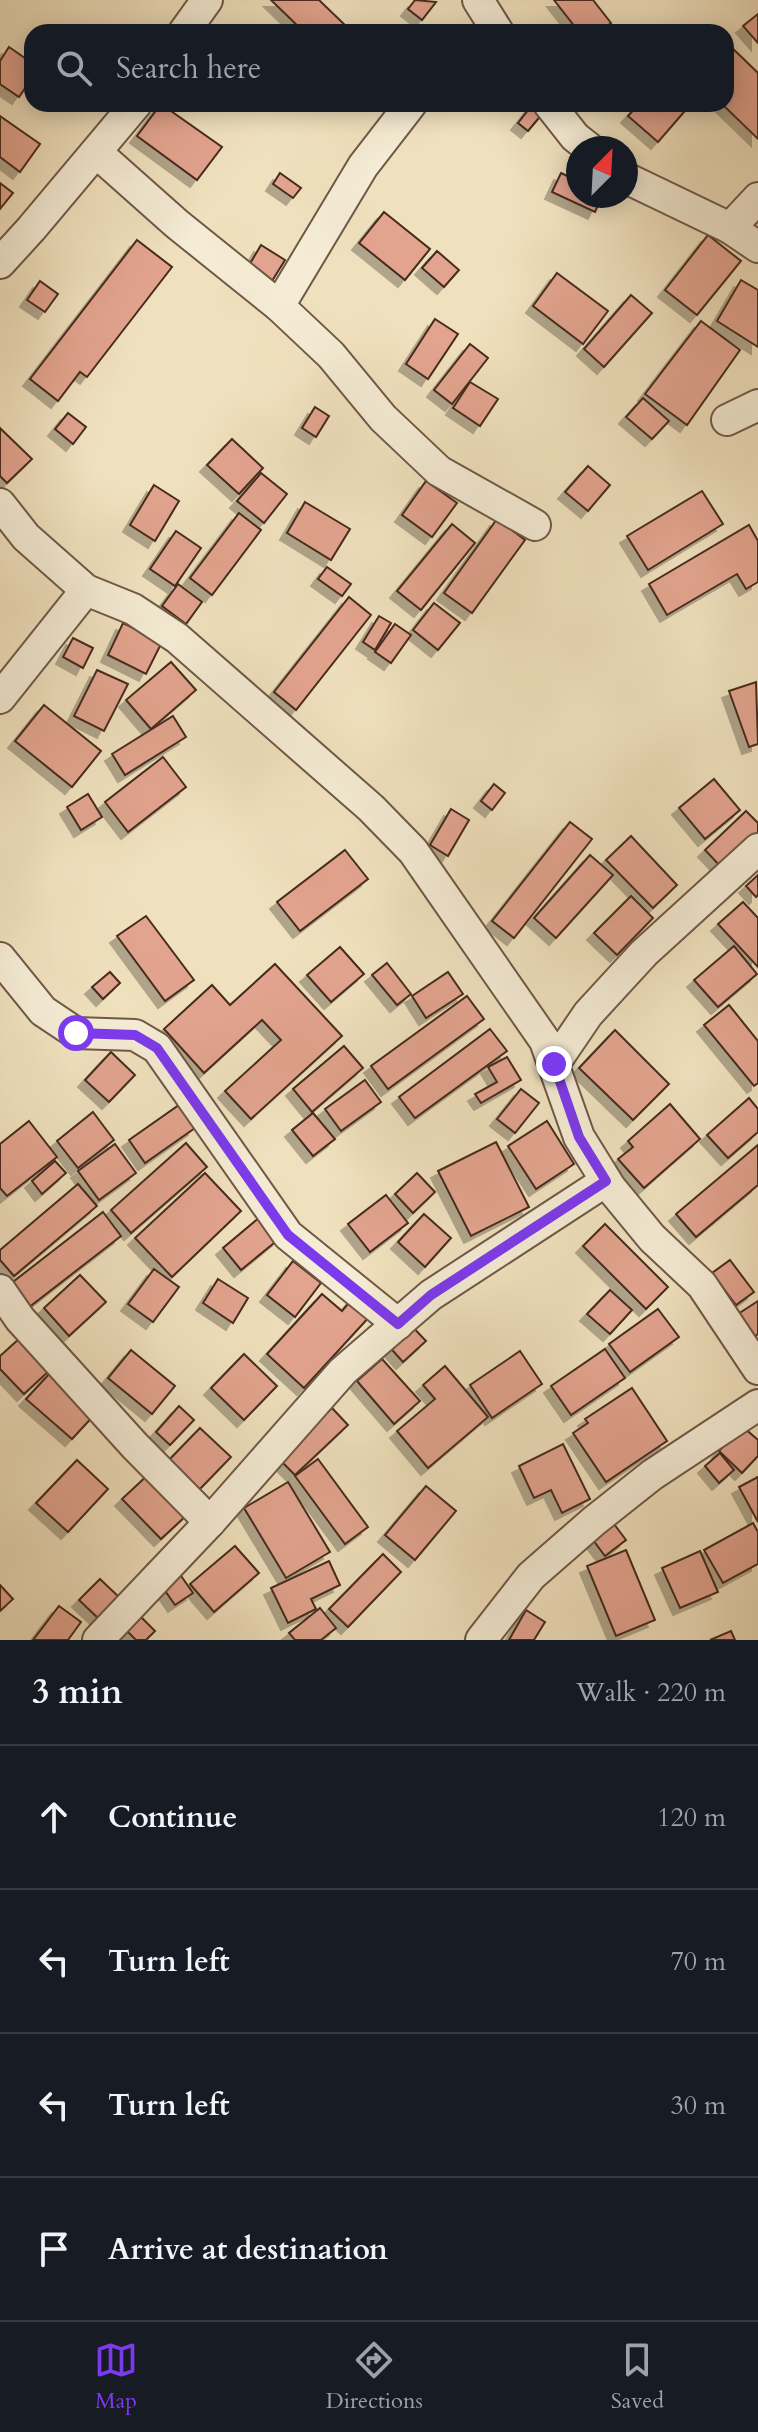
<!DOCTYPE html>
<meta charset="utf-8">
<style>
body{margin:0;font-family:Cardo,serif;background:#242831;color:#f1f3f6}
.compass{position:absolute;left:566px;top:136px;width:72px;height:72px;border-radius:50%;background:#171b24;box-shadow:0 4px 20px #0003;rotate:24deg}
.stop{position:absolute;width:24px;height:24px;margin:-18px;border:6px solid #7c3aed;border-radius:50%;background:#fff}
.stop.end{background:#7c3aed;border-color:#fff;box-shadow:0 2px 8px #0008}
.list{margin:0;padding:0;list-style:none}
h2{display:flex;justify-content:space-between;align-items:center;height:104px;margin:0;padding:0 32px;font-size:34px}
h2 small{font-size:26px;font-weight:400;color:#9ea1a6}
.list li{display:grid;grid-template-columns:52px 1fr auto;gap:24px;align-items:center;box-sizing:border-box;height:144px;padding:0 32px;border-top:2px solid #363941}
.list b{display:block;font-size:30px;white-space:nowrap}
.list em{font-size:26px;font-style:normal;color:#9ea1a6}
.icon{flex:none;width:44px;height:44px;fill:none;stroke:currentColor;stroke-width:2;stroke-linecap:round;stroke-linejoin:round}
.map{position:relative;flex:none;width:758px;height:1640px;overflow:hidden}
.search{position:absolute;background:#171b24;box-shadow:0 4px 20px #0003;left:24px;right:24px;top:24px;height:88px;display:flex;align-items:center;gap:20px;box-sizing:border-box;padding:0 28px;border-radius:24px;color:#9ea1a6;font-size:30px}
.sheet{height:680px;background:#171b24}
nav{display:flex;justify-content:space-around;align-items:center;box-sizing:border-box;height:112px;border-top:2px solid #363941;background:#171b24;font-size:22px;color:#9ea1a6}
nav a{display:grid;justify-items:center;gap:4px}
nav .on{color:#7c3aed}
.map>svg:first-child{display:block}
.building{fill:#e3a48f;stroke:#462b1f;stroke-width:2;filter:url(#shadow)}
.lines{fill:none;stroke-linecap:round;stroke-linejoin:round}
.minor-casing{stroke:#705847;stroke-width:34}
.minor{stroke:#f5ecd5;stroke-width:30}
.route{stroke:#7c3aed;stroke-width:10}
</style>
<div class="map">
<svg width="758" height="1640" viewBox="0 0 758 1640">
<defs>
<filter id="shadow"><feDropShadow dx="-7" dy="7" stdDeviation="0" flood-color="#0004"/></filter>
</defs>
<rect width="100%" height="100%" fill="#f0e1be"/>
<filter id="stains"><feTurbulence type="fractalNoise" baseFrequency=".0025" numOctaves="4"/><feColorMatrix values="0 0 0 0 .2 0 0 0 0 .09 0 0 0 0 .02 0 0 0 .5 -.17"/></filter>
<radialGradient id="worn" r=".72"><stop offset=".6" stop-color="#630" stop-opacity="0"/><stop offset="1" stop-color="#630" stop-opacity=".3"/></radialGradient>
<g class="building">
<polygon points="271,0 319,0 346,26 341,32 304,32"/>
<polygon points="415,0 436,2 422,20 408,9"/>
<polygon points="554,0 593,0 611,23 599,32 579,32"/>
<polygon points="758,14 758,43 743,26"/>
<polygon points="726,42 758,73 758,139 722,104 726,104"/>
<polygon points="9,47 32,63 32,78 19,97 0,84 0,61"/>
<polygon points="161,104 222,147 197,180 137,136"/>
<polygon points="533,104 543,113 528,131 518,123"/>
<polygon points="639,104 691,104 658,142 628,116"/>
<polygon points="0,116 40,144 20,172 0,157"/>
<polygon points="280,173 301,188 293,198 273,184"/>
<polygon points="561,173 578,181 578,196 602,196 595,212 552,192"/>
<polygon points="0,183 13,193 0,209"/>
<polygon points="384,212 430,249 405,280 359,243"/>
<polygon points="708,235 741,261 697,315 665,290"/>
<polygon points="137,240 172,267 87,377 80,372 58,401 30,379"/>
<polygon points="261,245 285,260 272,281 248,267"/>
<polygon points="437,251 459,270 444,287 422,268"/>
<polygon points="557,273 608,311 583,344 533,306"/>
<polygon points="741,280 758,290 758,347 717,321"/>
<polygon points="40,281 58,294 45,312 27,300"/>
<polygon points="631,295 652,313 604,367 584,349"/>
<polygon points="435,319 458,334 428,379 406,364"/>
<polygon points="701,321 740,350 687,425 645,394"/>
<polygon points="470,344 488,358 452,404 434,390"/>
<polygon points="470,382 498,399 480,426 453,408"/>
<polygon points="643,398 669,421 652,439 626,417"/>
<polygon points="315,407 329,416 316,437 302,428"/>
<polygon points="68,413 86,427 73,444 55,429"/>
<polygon points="0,428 32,459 7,483 0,476"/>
<polygon points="232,439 263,468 239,494 207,465"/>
<polygon points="588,466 610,485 588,511 565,492"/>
<polygon points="261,473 287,494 264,523 237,501"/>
<polygon points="426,481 457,503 432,537 402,515"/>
<polygon points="154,485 179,501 155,541 130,525"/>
<polygon points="702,491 723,524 648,570 627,536"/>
<polygon points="305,502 350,529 331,560 287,533"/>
<polygon points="239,513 261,530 212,595 190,578"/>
<polygon points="497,519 525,540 472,613 444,593"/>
<polygon points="452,524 475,543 421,610 397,591"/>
<polygon points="749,525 758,541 758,582 746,589 737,574 667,615 649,584"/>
<polygon points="176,531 201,548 175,586 150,569"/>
<polygon points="327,567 351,584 342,596 318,579"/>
<polygon points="178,584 202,602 186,624 162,606"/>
<polygon points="349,597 371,615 296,710 274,692"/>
<polygon points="434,603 460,623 438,650 413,630"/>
<polygon points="379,616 391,623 375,650 363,642"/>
<polygon points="123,623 162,642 146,674 108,655"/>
<polygon points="395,624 411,635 391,663 375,652"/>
<polygon points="73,638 93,648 83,668 63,657"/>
<polygon points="171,662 196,690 151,729 126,700"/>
<polygon points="97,670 128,684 104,731 74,716"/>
<polygon points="756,682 758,744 749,747 729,691"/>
<polygon points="44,705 101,751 72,787 15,741"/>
<polygon points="173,716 186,737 125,775 112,754"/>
<polygon points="163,757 186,787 128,832 105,802"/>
<polygon points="714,779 740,810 705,839 679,808"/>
<polygon points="494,784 505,793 492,810 481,801"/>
<polygon points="88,794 102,817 81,830 67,807"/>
<polygon points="451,809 469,820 448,856 430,845"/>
<polygon points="746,811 758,823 758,833 722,868 705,850"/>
<polygon points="570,822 592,839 514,938 492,921"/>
<polygon points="631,836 677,885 653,908 606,860"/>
<polygon points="345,850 368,879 300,931 277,902"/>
<polygon points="590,855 613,875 556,938 534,918"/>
<polygon points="758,875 758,895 756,897 746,886"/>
<polygon points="631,896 653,918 617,955 594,933"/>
<polygon points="743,902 758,918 758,967 718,924"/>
<polygon points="146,916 194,980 165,1001 117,936"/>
<polygon points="734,946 757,974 718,1007 694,980"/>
<polygon points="340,947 364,974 331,1002 307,975"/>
<polygon points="387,963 411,994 397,1005 372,975"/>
<polygon points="275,964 342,1036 251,1119 225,1091 281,1040 262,1020 204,1073 164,1029 212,985 230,1005"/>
<polygon points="110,972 120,983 103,999 92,987"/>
<polygon points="448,972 463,994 426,1018 412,996"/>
<polygon points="467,996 484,1019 388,1089 371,1066"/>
<polygon points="729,1005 758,1041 758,1083 754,1086 704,1025"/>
<polygon points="490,1029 507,1051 415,1118 399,1097"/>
<polygon points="615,1030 669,1084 633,1120 579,1068"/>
<polygon points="344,1046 363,1068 312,1112 293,1089"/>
<polygon points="111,1052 135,1075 109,1102 85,1080"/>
<polygon points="507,1057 521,1080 481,1103 475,1094 497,1082 488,1067"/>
<polygon points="365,1080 381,1102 341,1131 325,1109"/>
<polygon points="521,1089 539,1103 515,1133 497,1119"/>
<polygon points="749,1098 758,1109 758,1132 728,1158 707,1135"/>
<polygon points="670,1104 700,1139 644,1188 618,1159 633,1147 628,1141"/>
<polygon points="179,1105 195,1128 145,1163 129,1140"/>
<polygon points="93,1112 114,1140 78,1168 57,1141"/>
<polygon points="313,1113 335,1139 313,1156 292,1130"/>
<polygon points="29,1121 57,1157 7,1196 0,1188 0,1144"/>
<polygon points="547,1121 574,1164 536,1189 508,1146"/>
<polygon points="496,1142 529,1207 471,1236 438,1171"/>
<polygon points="186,1143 207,1167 131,1233 111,1210"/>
<polygon points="115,1144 136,1173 99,1200 78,1171"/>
<polygon points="758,1145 758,1185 696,1237 676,1214"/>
<polygon points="55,1161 66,1173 42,1194 32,1181"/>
<polygon points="205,1173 241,1211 172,1277 135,1238"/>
<polygon points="417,1173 435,1192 413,1213 395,1194"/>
<polygon points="78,1184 97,1206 14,1276 0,1260 0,1250"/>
<polygon points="386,1195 408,1223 370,1252 348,1224"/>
<polygon points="103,1212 121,1236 28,1308 9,1285"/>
<polygon points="424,1214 451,1238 425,1267 398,1242"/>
<polygon points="260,1217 279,1239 241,1270 223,1248"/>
<polygon points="605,1224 668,1287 646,1309 583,1246"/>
<polygon points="730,1260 754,1292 736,1305 712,1273"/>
<polygon points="293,1261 321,1283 295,1317 267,1295"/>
<polygon points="154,1269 179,1287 153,1322 128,1304"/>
<polygon points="80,1275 106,1302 69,1336 44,1308"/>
<polygon points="218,1279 248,1298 233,1323 203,1303"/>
<polygon points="610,1290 632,1310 610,1334 587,1314"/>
<polygon points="322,1294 342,1311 353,1298 371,1315 304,1388 267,1354"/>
<polygon points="758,1301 758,1334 754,1337 738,1314"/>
<polygon points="658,1309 679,1337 630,1372 609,1344"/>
<polygon points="408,1322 426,1341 403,1362 385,1342"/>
<polygon points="20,1338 50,1370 24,1394 0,1369 0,1356"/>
<polygon points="605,1349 625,1378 571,1415 551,1386"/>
<polygon points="131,1350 175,1386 152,1414 108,1378"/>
<polygon points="520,1351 542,1384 492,1418 470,1385"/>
<polygon points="244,1354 277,1386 244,1420 211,1388"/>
<polygon points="382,1359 420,1401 394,1424 357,1381"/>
<polygon points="445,1366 488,1417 428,1468 397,1431 435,1399 423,1385"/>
<polygon points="51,1372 97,1412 72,1439 26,1399"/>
<polygon points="632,1388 667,1441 606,1482 573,1433 588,1423 585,1419"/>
<polygon points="179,1406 194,1420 170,1445 156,1432"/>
<polygon points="332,1408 348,1425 295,1475 278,1458"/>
<polygon points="742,1426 758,1440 758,1456 742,1473 719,1451"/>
<polygon points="200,1428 231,1457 198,1491 167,1462"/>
<polygon points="563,1444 590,1499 562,1513 551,1490 534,1498 519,1466"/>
<polygon points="720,1453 734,1470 719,1483 705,1466"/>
<polygon points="318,1459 368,1527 345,1544 295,1476"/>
<polygon points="77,1460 108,1489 68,1532 36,1503"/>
<polygon points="151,1472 189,1513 161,1539 122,1499"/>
<polygon points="758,1477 758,1522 739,1487"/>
<polygon points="288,1482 330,1552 286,1578 244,1508"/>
<polygon points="426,1486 456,1511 415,1560 385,1535"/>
<polygon points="753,1523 758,1532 758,1564 723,1583 704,1550"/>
<polygon points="614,1524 626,1540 605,1556 593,1540"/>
<polygon points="235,1546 259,1573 214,1612 190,1584"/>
<polygon points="626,1550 655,1620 616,1636 587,1566"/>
<polygon points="700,1551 718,1592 680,1608 662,1568"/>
<polygon points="383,1554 401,1572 348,1627 329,1609"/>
<polygon points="329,1561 340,1585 311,1599 316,1609 288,1623 271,1588"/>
<polygon points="179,1573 193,1593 175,1605 161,1585"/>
<polygon points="100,1579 121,1599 100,1620 79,1600"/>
<polygon points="0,1585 13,1599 0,1611"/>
<polygon points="59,1606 81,1622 68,1640 33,1640"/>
<polygon points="320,1608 336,1628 321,1640 295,1640 289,1633"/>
<polygon points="526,1610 545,1622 534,1640 509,1640"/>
<polygon points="139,1615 155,1631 146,1640 136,1640 125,1629"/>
<polygon points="731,1631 735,1640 710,1640"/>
</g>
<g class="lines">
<g class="minor-casing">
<g id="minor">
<polyline points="478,0 498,32"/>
<polyline points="184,32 207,0"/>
<polyline points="549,104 575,137 589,148"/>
<polyline points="96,152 177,224 279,306 331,355 383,418 439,471 535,525"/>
<polyline points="626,178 730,228 758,247"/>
<polyline points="730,228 758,198"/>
<polyline points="0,263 31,229 136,104"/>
<polyline points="279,306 363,166 411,104"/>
<polyline points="727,420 758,405"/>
<polyline points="0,504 26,537 86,590 133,609 177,638 371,808 413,851 545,1041 579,1137 610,1187 652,1238 702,1285 758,1369"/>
<polyline points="0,698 86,590"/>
<polyline points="0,958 43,1011 76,1033 135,1035 157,1048 288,1235 398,1324"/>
<polyline points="554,1064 588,1014 644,953 758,849"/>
<polyline points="0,1290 20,1319 135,1446 210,1522"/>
<polyline points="98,1640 210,1522 343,1371 431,1295 606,1181"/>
<polyline points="481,1640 531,1576 594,1521 652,1475 758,1405"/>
</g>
</g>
<use href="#minor" class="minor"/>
</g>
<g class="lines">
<polyline class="route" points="76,1033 135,1035 157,1048 288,1235 398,1324 431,1295 606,1181 579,1137 554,1064"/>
</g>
<rect width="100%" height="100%" filter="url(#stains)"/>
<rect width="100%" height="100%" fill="url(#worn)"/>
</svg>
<svg class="compass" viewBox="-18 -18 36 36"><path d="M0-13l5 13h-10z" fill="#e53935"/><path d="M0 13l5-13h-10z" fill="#9ea1a6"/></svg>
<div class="stop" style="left:76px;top:1033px"></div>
<div class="stop end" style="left:554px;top:1064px"></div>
<div class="search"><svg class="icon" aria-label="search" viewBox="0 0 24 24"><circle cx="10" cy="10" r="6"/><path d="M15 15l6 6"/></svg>Search here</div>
</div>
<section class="sheet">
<h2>3 min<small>Walk · 220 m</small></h2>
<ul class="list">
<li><svg class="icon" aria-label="ahead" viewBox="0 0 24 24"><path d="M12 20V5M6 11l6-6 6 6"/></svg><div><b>Continue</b></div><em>120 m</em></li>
<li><svg class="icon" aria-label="left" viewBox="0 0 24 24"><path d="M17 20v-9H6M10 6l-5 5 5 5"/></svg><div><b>Turn left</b></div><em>70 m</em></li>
<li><svg class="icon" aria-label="left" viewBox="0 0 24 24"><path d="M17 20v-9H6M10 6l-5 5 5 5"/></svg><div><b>Turn left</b></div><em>30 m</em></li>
<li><svg class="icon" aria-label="arrive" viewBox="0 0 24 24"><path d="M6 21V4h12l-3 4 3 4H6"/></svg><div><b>Arrive at destination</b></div></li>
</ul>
</section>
<nav>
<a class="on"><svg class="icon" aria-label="map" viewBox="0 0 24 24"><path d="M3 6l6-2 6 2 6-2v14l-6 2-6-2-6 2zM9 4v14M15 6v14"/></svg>Map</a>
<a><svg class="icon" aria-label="directions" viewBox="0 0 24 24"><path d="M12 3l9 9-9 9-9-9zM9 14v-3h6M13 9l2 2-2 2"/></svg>Directions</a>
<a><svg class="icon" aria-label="saved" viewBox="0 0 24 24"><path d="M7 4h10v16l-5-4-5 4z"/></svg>Saved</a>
</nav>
